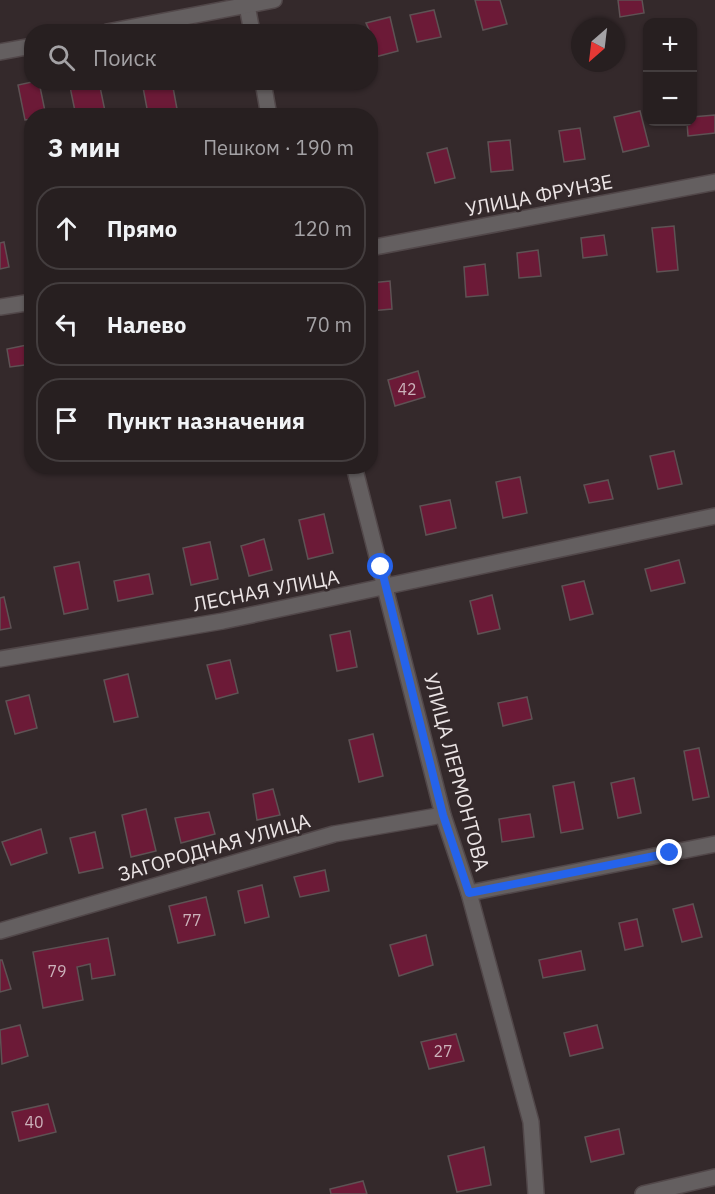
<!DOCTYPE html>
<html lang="ru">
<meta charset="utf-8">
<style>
body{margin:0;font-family:"IBM Plex Sans",sans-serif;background:#332c2d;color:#f1f3f6}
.controls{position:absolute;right:18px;top:18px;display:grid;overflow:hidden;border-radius:12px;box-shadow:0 2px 4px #0004}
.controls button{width:54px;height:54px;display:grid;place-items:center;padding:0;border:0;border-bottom:2px solid #433d3e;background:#271f20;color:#f1f3f6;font:30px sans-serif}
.compass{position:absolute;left:571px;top:18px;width:54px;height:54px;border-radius:50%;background:#271f20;box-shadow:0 2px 4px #0004;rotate:208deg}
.stop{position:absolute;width:18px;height:18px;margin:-14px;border:4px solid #2563eb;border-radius:50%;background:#fff}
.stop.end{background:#2563eb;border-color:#fff;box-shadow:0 2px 6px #0008}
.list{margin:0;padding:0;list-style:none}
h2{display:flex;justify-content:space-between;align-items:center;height:78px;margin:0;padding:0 24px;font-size:26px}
h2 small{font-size:20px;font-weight:400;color:#a4a2a5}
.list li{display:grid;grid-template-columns:39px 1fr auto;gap:18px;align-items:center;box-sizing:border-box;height:84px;margin:0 12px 12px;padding:0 12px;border:2px solid #433d3e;border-radius:24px}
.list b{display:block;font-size:22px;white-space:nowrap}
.list em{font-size:20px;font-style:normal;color:#a4a2a5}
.icon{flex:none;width:33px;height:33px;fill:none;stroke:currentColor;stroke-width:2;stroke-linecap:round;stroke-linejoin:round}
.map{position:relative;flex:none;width:715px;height:1194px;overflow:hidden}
.search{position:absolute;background:#271f20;box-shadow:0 2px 4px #0004;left:24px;top:24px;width:354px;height:66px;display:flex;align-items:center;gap:15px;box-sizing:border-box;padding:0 21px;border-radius:24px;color:#a4a2a5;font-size:22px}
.panel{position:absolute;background:#271f20;box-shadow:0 2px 4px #0004;left:24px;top:108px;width:354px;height:366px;border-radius:24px}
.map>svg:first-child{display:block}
.building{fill:#6c1a37;stroke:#5e5254;stroke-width:1.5}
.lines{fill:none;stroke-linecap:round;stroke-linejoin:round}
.minor-casing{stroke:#514749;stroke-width:18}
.minor{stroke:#645f60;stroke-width:15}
.route{stroke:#2563eb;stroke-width:8}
.labels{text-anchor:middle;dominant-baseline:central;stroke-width:5;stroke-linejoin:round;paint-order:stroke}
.number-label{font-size:16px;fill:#cbb2ba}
.street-label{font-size:20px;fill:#ebe4e5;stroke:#34292b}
</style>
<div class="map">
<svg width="715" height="1194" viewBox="0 0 715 1194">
<rect width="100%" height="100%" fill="#34292b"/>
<g class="building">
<polygon points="475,0 500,0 507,24 483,30"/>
<polygon points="618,0 642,0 644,13 620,17"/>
<polygon points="434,10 441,37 417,42 410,15"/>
<polygon points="390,17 398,51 375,57 370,32 366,23"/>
<polygon points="32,82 39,82 46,116 32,116 32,119 25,120 18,85"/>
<polygon points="69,82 99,82 106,116 76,116"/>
<polygon points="142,82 172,82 177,109 148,114"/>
<polygon points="640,111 649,146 623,152 614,117"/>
<polygon points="715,115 715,133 688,136 687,122 692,122 692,117"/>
<polygon points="580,128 585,159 564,162 559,131"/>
<polygon points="510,140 513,170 491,172 488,142"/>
<polygon points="447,148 455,178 435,183 427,153"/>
<polygon points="674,226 678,270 657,272 652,228"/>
<polygon points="604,235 607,255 583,258 581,238"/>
<polygon points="4,242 9,267 0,269 0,243"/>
<polygon points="538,250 541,276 519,278 517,253"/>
<polygon points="485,264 488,295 466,297 464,267"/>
<polygon points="390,281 392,309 370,311 370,283"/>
<polygon points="32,344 32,364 10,367 7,349"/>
<polygon points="418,371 425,397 395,406 388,380"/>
<polygon points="674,451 682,484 658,489 650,456"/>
<polygon points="520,477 527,513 503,518 496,482"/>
<polygon points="608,480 613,499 589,503 584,485"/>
<polygon points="450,500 456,528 426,535 420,506"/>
<polygon points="324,514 333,553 308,559 299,520"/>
<polygon points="264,539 272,570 249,576 241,546"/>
<polygon points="210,542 218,579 191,585 183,548"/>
<polygon points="679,560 685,583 651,591 645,569"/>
<polygon points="79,562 88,609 64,614 54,567"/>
<polygon points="149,574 153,594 118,601 114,581"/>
<polygon points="584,581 593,614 570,620 562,586"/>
<polygon points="492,595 500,629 478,634 470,601"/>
<polygon points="4,597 11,628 0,630 0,598"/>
<polygon points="350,631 357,667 337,671 330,635"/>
<polygon points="230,660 238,693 216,699 207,665"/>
<polygon points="128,674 138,717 114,722 104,680"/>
<polygon points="29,695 37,728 15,734 6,701"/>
<polygon points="527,697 532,719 503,726 498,703"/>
<polygon points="373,734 383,776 359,782 349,740"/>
<polygon points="699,748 709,797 693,800 684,751"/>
<polygon points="634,778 641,813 618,818 611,783"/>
<polygon points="574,782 583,829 561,833 553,786"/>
<polygon points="273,789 280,815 257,820 253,794"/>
<polygon points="146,809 156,851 131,857 122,815"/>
<polygon points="209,812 215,834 181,843 175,818"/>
<polygon points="530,814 534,837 502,842 499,819"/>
<polygon points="41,829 47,853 11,865 2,842"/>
<polygon points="95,832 103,868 79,873 70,838"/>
<polygon points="325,870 329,891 300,897 294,877"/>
<polygon points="262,885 269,917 245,923 238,891"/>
<polygon points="206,897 215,935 178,943 169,906"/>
<polygon points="693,904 702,937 682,942 673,909"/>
<polygon points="637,919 643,946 625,950 619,923"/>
<polygon points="426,935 433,965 399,976 390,945"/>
<polygon points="108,938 115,975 92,979 90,964 77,967 83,1000 43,1008 33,952"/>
<polygon points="581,951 585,970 543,978 539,960"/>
<polygon points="0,960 2,960 11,989 0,992"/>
<polygon points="20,1025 28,1056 2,1064 0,1030"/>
<polygon points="597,1025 603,1048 570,1056 564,1033"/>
<polygon points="456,1034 464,1061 429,1069 421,1042"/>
<polygon points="48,1104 56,1132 19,1141 12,1112"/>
<polygon points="619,1129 624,1154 591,1162 585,1137"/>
<polygon points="484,1147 491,1185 457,1192 448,1156"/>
<polygon points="363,1181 367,1194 331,1194 330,1189"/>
</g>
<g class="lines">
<g class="minor-casing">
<g id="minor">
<polyline points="246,0 252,32"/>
<polyline points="107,32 274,0"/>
<polyline points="0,52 32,46"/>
<polyline points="263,82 269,116"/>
<polyline points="370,248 715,182"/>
<polyline points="0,307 32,302"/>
<polyline points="354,466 443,815 469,893 531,1122 536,1194"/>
<polyline points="0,659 223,621 715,516"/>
<polyline points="469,893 715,844"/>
<polyline points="0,931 334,834 443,815"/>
<polyline points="643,1194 715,1177"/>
</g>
</g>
<use href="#minor" class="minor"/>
</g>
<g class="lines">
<polyline class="route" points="381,567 443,815 469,893 670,853"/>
</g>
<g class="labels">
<g class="number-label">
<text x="407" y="389">42</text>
<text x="192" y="920">77</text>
<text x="57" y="971">79</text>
<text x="443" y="1051">27</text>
<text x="34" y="1122">40</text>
</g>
<g class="street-label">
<text transform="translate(539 195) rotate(-11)">УЛИЦА ФРУНЗЕ</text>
<text transform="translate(266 590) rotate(-11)">ЛЕСНАЯ УЛИЦА</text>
<text transform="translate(457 772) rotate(75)">УЛИЦА ЛЕРМОНТОВА</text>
<text transform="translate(214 847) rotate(-16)">ЗАГОРОДНАЯ УЛИЦА</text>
</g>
</g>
</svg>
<div class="controls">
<button>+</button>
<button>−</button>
</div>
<svg class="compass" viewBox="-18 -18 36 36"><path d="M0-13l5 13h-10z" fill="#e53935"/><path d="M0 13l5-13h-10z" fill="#a4a2a5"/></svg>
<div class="stop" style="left:381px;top:567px"></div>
<div class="stop end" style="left:670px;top:853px"></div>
<div class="search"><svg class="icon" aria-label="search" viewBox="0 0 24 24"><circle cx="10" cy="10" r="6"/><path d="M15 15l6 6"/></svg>Поиск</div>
<section class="panel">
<h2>3 мин<small>Пешком · 190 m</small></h2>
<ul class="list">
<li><svg class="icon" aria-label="ahead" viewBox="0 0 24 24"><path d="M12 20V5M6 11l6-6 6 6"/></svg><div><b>Прямо</b></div><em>120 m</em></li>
<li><svg class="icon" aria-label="left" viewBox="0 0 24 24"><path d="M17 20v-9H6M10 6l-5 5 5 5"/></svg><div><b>Налево</b></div><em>70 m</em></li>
<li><svg class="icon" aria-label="arrive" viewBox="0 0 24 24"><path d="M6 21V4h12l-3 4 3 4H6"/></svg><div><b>Пункт назначения</b></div></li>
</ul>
</section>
</div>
